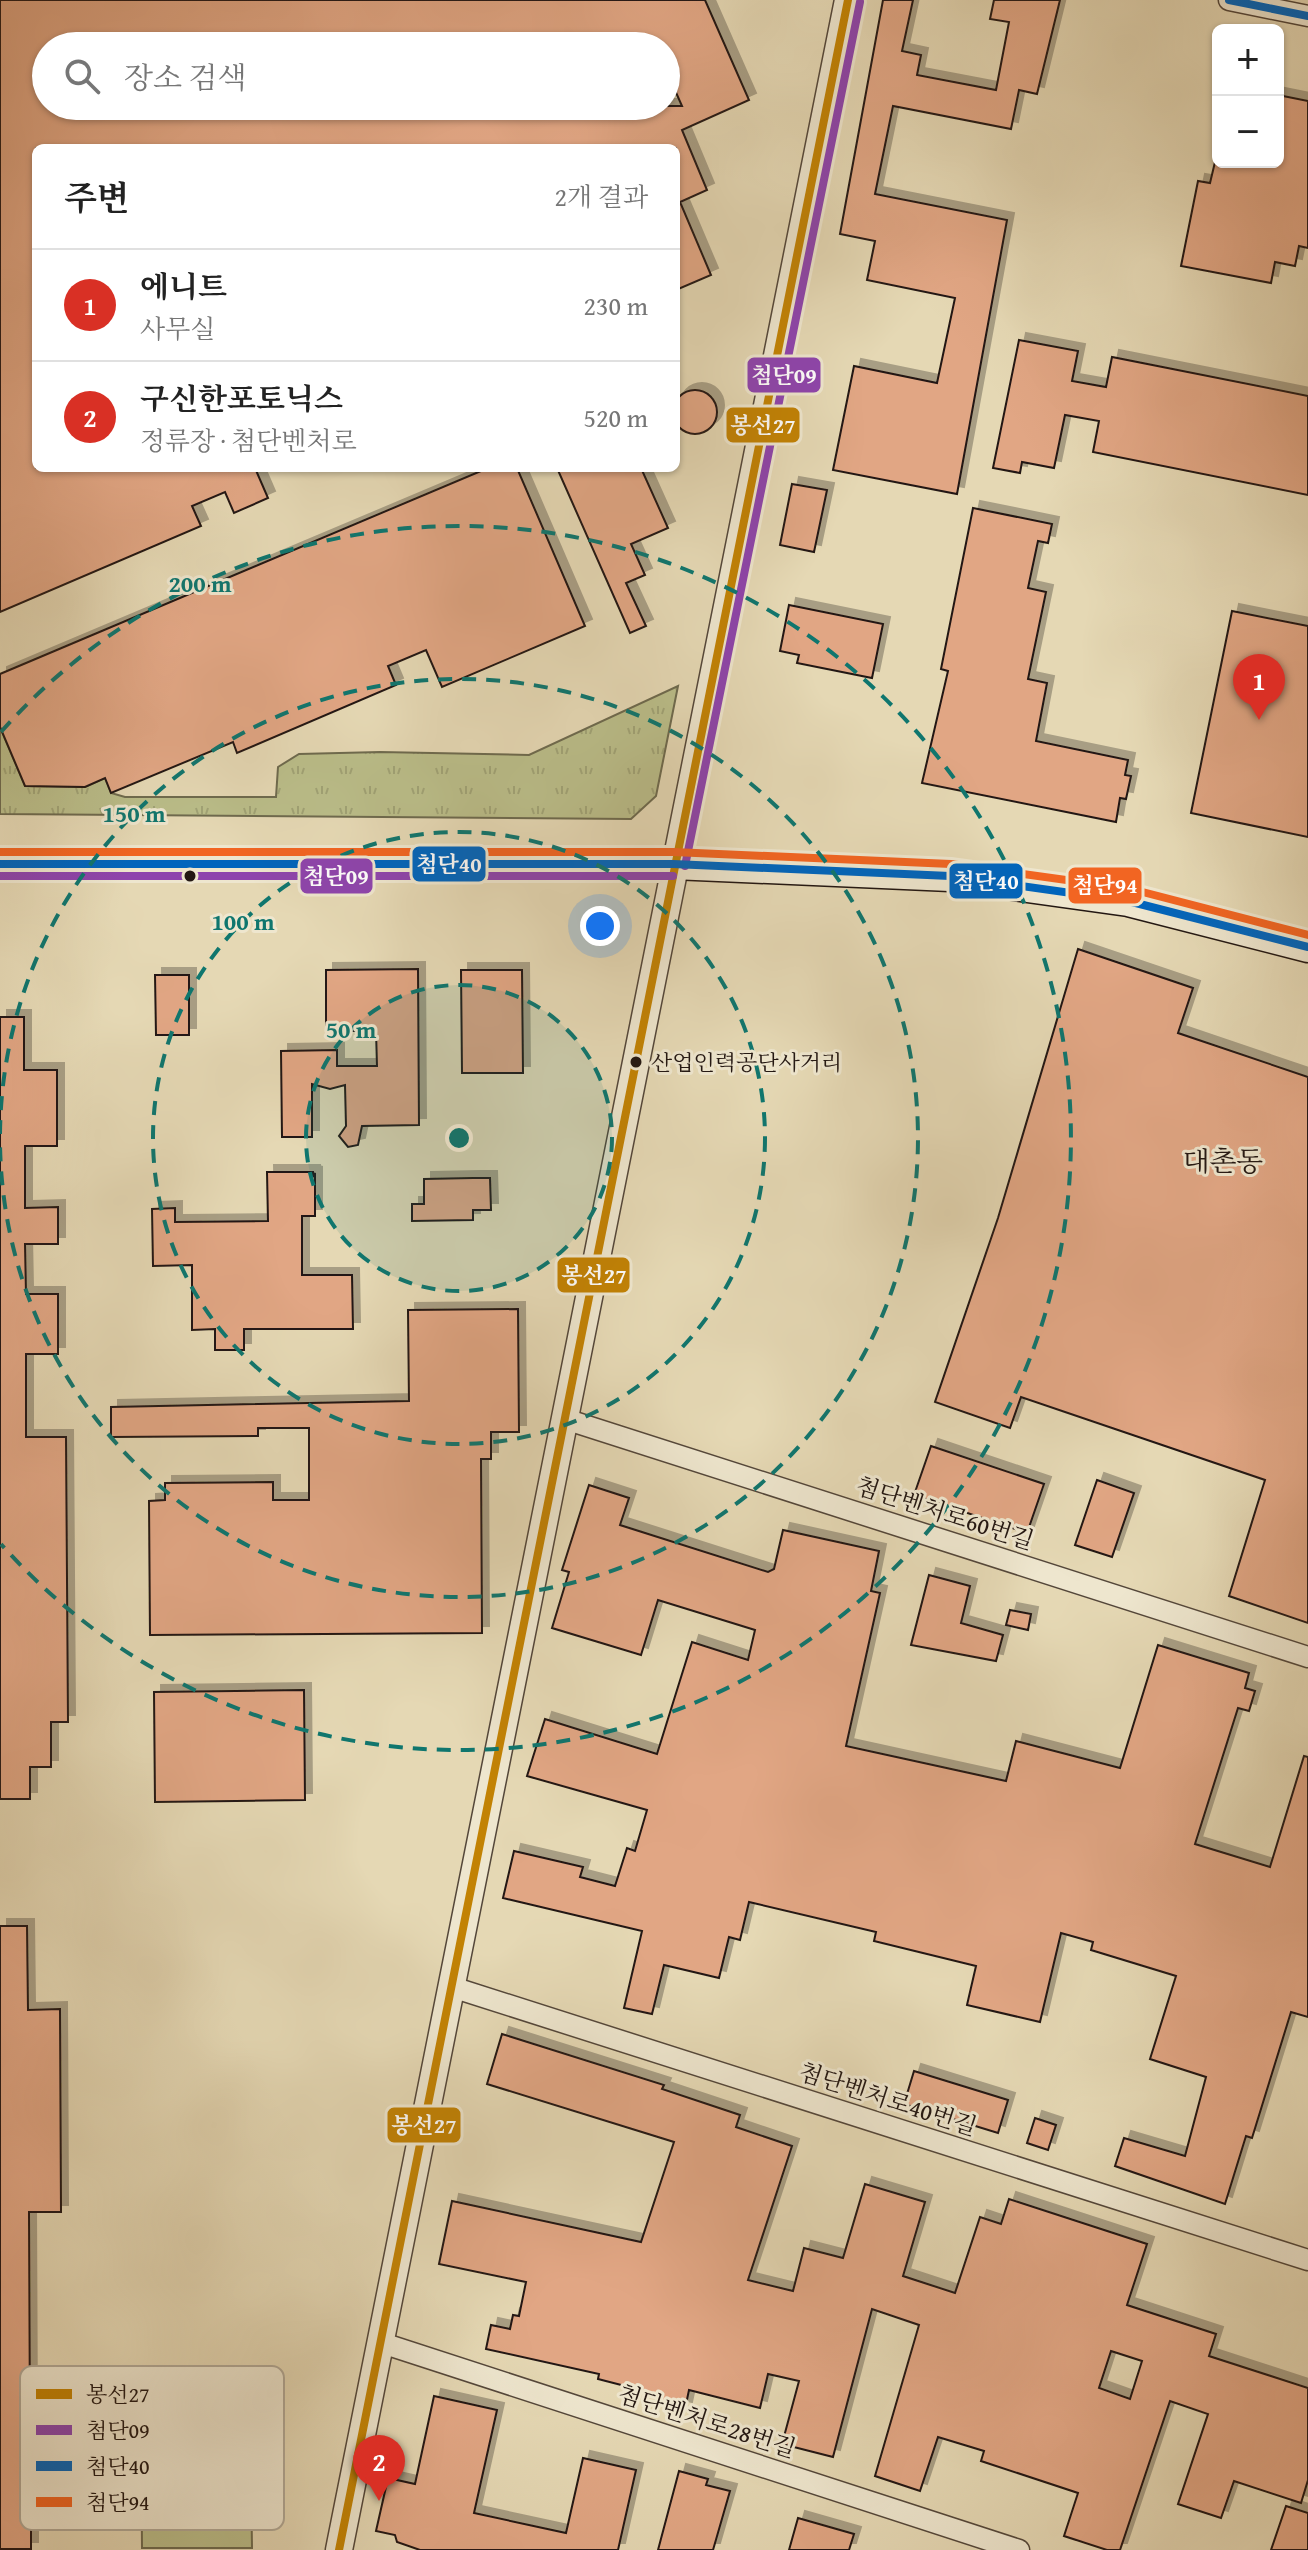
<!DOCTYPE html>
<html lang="ko">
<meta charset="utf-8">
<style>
body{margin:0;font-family:"Gentium Book Plus","Noto Serif KR",serif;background:#f2f2f2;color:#222}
.controls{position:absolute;right:24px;top:24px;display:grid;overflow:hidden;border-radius:12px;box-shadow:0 2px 6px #0004}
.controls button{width:72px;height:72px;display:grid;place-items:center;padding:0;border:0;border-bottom:2px solid #e0e0e0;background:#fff;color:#222;font:40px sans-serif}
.you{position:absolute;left:600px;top:926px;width:28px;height:28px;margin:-20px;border:6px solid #fff;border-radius:50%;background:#1a73e8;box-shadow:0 0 0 12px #1a73e833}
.badge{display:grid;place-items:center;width:52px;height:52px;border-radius:50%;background:#d93025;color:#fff;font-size:26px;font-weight:700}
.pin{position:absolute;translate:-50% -66px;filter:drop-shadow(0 2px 4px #0008)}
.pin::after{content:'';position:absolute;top:42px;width:28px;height:24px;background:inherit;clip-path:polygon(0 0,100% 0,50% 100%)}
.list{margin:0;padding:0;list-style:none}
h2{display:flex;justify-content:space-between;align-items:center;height:104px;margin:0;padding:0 32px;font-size:34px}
h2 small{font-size:26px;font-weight:400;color:#767676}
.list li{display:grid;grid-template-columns:52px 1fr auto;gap:24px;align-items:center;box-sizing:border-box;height:112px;padding:0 32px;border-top:2px solid #e0e0e0}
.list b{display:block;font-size:30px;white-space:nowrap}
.list p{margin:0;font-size:26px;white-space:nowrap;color:#767676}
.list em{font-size:26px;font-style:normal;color:#767676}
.icon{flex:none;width:44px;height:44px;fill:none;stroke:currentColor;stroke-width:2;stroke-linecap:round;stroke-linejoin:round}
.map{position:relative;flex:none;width:1308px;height:2550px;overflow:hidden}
.search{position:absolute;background:#fff;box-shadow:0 2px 6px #0004;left:32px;top:32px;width:648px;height:88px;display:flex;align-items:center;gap:20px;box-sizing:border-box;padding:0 28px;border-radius:44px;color:#767676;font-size:30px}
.panel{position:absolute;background:#fff;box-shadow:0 2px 6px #0004;left:32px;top:144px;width:648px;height:328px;border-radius:12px}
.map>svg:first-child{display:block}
.grass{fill:#babd89;stroke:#6e6a4e;stroke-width:2}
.park{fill:url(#park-tufts);stroke:#6e6a4e;stroke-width:2}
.building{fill:#e1a684;stroke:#231712;stroke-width:2;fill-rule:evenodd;filter:url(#shadow)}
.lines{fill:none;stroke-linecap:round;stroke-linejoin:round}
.minor-casing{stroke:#54473a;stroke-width:23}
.tertiary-casing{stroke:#54473a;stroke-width:29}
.secondary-casing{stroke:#231712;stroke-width:33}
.minor{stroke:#eee6ce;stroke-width:20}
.tertiary{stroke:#eee6ce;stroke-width:26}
.secondary{stroke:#eee6ce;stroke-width:30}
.bus-1-casing{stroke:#eee6ce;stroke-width:14}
.bus-2-casing{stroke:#eee6ce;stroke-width:14}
.bus-3-casing{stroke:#eee6ce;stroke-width:14}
.bus-4-casing{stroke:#eee6ce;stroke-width:14}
.bus-1{stroke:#c28204;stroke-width:8}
.bus-2{stroke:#8e44ad;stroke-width:8}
.bus-3{stroke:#0065bd;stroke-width:8}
.bus-4{stroke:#f26522;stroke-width:8}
.ring{fill:none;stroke:#0f766e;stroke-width:4;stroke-dasharray:14 10}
.bus-dot{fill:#231712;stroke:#eee6ce;stroke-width:3}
.labels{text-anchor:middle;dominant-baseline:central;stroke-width:6;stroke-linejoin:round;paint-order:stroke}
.bus-label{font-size:22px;fill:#231712;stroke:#eee6ce;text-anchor:start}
.street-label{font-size:24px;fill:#231712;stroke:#eee6ce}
.quarter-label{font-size:28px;fill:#231712;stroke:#eee6ce}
.key{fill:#eee6ce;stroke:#b1a896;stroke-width:2}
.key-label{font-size:22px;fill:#231712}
.centre{fill:#0f766e;stroke:#eee6ce;stroke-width:4}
.ring-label{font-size:24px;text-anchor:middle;font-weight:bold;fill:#0f766e;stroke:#eee6ce;stroke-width:6;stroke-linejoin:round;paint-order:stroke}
.line-badge{stroke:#eee6ce;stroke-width:3}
.badge-label{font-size:22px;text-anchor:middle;font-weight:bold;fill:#fff}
</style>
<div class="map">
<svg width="1308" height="2550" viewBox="0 0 1308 2550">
<defs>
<pattern id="park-tufts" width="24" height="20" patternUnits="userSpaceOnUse" patternTransform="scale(2)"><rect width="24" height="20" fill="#babd89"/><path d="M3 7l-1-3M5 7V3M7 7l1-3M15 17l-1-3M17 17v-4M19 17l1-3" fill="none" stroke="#a0a275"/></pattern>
<filter id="shadow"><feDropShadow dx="7" dy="-7" stdDeviation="0" flood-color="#0004"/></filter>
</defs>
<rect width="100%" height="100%" fill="#e5d8b4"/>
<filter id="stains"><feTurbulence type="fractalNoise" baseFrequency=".0025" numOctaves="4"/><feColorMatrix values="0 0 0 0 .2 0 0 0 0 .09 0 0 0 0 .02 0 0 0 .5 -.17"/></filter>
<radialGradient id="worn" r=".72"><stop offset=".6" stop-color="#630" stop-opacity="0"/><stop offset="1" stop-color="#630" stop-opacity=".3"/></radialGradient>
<polygon class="grass" points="214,2426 215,2477 251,2477 252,2548 142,2548 141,2427"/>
<polygon class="park" points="678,686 656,796 631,819 0,814 0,727 25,786 85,787 105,778 111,793 125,797 276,797 278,767 299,754 380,752 529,755"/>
<g class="building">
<path d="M0,0H705L749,100L682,130L707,190L680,202L711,275L676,290V148H36V468H255L268,498L234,513L225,492L192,506L201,526L0,612ZM46,46H666V70L682,106H46Z"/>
<polygon points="883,0 913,0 902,51 921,55 917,75 996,90 1009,22 990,19 994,0 1060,0 1037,94 1019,90 1011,129 893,106 875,194 1007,220 957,494 833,470 854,366 937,383 955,298 867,280 875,241 840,234"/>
<polygon points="1278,95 1308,101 1308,248 1299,246 1295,266 1275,262 1271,283 1181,266 1198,181 1210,183 1215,162 1278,162"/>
<polygon points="1019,340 1078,351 1072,381 1106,387 1112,357 1308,396 1308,495 1093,452 1099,421 1065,415 1054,468 1022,462 1020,473 993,468"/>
<circle cx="695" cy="412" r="22"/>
<polygon points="488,468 517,468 585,626 442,687 426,650 388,666 396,685 237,753 233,742 111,793 105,778 85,787 25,786 0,727 0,674"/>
<polygon points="557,468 641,468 668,528 631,544 645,575 626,583 646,626 630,633"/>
<polygon points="792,484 827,490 814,552 780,545"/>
<polygon points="973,508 1052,524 1048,543 1038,541 1028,588 1046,592 1028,679 1047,683 1036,741 1128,760 1125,775 1131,776 1126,799 1120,798 1116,822 922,783 948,671 941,669"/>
<polygon points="789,605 883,624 872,678 797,663 799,655 780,651"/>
<polygon points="1232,611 1308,626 1308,837 1191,813"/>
<polygon points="1078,949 1193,988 1178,1033 1308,1077 1308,1623 1229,1596 1265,1480 1021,1397 1010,1428 935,1402 998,1218"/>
<polygon points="418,969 419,1125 362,1126 358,1145 348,1147 339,1136 346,1126 345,1085 330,1089 312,1084 312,1137 282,1137 281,1051 337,1050 337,1066 377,1066 376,1031 326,1031 326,970"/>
<polygon points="461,970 522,970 523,1073 462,1073"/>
<polygon points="155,975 189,975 189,1035 156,1035"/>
<polygon points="0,1017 24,1017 24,1070 57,1070 57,1146 25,1146 25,1208 58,1207 58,1244 25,1244 26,1294 58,1294 58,1354 26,1354 26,1437 66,1437 68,1722 51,1722 51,1767 30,1767 30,1799 0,1799"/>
<polygon points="267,1172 313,1172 313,1177 315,1173 315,1216 302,1216 302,1275 352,1275 353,1329 244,1329 244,1350 215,1350 215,1329 192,1330 192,1265 153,1266 152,1209 175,1208 175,1222 268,1221"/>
<polygon points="473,1178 490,1178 491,1210 473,1210 473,1220 412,1221 412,1204 424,1204 424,1179"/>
<polygon points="518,1309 519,1432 491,1432 491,1459 481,1459 482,1633 150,1635 149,1501 165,1500 165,1483 273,1482 273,1500 309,1500 309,1428 258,1428 258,1436 111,1437 111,1407 409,1401 408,1310"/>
<polygon points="931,1446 1044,1484 1027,1533 914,1495"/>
<polygon points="1097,1480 1134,1493 1112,1557 1075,1545"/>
<polygon points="589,1485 629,1498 620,1525 768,1572 774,1569 783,1530 879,1551 871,1591 880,1593 846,1746 1006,1781 1016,1741 1120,1768 1158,1645 1249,1673 1245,1688 1255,1691 1249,1711 1238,1708 1195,1844 1270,1867 1304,1756 1308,1757 1308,2017 1291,2012 1252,2138 1246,2136 1225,2204 1115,2166 1124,2138 1185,2156 1206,2077 1150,2059 1176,1976 1091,1950 1093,1942 1061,1933 1040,2022 967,2005 976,1966 874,1941 876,1932 749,1902 740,1940 729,1937 719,1978 664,1965 652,2014 624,2008 642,1931 503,1898 514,1851 583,1867 580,1877 615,1886 627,1848 635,1851 647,1810 527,1776 545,1719 657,1754 692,1642 748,1660 755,1630 658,1600 641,1655 552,1628 569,1572 562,1570"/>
<polygon points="929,1575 970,1586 961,1623 1003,1635 996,1661 911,1645"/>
<polygon points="1010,1610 1031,1614 1028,1630 1006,1625"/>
<polygon points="304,1690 305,1800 155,1802 154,1692"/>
<polygon points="0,1926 27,1926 28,2010 60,2009 61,2212 29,2212 30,2430 64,2429 64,2500 31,2500 31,2549 0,2549"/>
<path d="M502,2034L664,2085L662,2089L740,2115L736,2127L792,2146L748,2280L793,2291L804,2248L843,2258L865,2184L925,2202L903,2276L955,2293L980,2217L1001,2224L1009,2199L1147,2244L1127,2305L1216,2334L1209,2356L1308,2388V2480L1301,2503L1234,2481L1221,2518L1178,2504L1208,2414L1170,2401L1120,2550H1107L1064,2536L1078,2493L981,2461L984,2451L938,2437L920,2491L875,2476L919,2325L872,2309L833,2457L782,2444L799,2381L768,2374L760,2408L689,2390L685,2409L658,2402L660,2395L598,2379L599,2374L486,2349L491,2325L510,2329L513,2315L519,2316L526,2282L439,2264L452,2201L641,2242L674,2142L487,2084ZM1111,2351L1142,2361L1130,2399L1099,2388Z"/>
<polygon points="914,2071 1008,2100 998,2133 904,2104"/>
<polygon points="1035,2118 1056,2125 1048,2150 1027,2143"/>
<polygon points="434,2396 497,2410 474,2513 566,2533 583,2458 636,2470 618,2550 420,2550 397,2542 395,2535 376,2531 388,2478 415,2484"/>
<polygon points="679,2471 708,2479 706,2485 730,2491 713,2550 658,2550"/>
<polygon points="1286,2506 1308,2513 1308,2550 1271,2550"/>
<polygon points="798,2518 854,2534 849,2550 789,2550"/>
</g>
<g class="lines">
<g class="minor-casing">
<g id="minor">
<polyline points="1229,0 1308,16"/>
<polyline points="565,1419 1308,1657"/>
<polyline points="452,1987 1308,2260"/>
<polyline points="379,2342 1019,2550"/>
</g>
</g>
<g class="tertiary-casing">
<polyline id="tertiary" points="339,2550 848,0"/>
</g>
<g class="secondary-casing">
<polyline id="secondary" points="0,864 673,864 950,876 1128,901 1308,947"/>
</g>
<use href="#minor" class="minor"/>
<use href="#tertiary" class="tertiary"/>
<use href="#secondary" class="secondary"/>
<g class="bus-1-casing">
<polyline id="bus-1" points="339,2550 848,0"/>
</g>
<g class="bus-2-casing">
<g id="bus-2">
<polyline points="685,866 860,2"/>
<polyline points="0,876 673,876"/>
</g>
</g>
<g class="bus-3-casing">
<g id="bus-3">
<polyline points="1229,0 1308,16"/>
<polyline points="0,864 673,864 950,876 1128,901 1308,947"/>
</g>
</g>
<g class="bus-4-casing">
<polyline id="bus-4" points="0,852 673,852 951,864 1131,889 1308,935"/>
</g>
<use href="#bus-1" class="bus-1"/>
<use href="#bus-2" class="bus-2"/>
<use href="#bus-3" class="bus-3"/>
<use href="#bus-4" class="bus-4"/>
</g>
<circle cx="459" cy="1138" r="153" fill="#0f766e" fill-opacity=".12"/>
<g class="ring">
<circle cx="459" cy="1138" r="153"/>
<circle cx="459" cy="1138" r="306"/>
<path d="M0 1134A459 459 0 1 1 0 1142"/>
<path d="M1 732A612 612 0 1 1 1 1544"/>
</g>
<g class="bus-dot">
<circle cx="190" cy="876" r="7"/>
<circle cx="636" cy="1062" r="7"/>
</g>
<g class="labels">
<g class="bus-label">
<text x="651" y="1062">산업인력공단사거리</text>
</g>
<g class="street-label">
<text transform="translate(945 1513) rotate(18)">첨단벤처로60번길</text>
<text transform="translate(888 2099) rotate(18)">첨단벤처로40번길</text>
<text transform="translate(707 2421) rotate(18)">첨단벤처로28번길</text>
</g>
<g class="quarter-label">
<text x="1223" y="1160">대촌동</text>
</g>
</g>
<rect x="20" y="2366" width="264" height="164" rx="12" class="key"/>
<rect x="36" y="2389" width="36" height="10" fill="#c28204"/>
<rect x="36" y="2425" width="36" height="10" fill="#8e44ad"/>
<rect x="36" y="2461" width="36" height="10" fill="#0065bd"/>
<rect x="36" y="2497" width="36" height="10" fill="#f26522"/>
<g class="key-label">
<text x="86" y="2402">봉선27</text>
<text x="86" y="2438">첨단09</text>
<text x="86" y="2474">첨단40</text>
<text x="86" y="2510">첨단94</text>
</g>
<circle cx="459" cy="1138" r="12" class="centre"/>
<g class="ring-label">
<text x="200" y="592">200 m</text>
<text x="134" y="822">150 m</text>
<text x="243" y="930">100 m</text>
<text x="351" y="1038">50 m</text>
</g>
<g class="line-badge">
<rect x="746" y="356" width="76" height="38" rx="8" fill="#8e44ad"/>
<rect x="725" y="406" width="76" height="38" rx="8" fill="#c28204"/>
<rect x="411" y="845" width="76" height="38" rx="8" fill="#0065bd"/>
<rect x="299" y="857" width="75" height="38" rx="8" fill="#8e44ad"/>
<rect x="948" y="862" width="76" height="38" rx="8" fill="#0065bd"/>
<rect x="1067" y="866" width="76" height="39" rx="8" fill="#f26522"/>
<rect x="556" y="1256" width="75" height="38" rx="8" fill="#c28204"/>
<rect x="386" y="2106" width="76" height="38" rx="8" fill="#c28204"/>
</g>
<g class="badge-label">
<text x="784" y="383">첨단09</text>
<text x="763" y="433">봉선27</text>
<text x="449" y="872">첨단40</text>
<text x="336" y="884">첨단09</text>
<text x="986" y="889">첨단40</text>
<text x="1105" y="893">첨단94</text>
<text x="594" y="1283">봉선27</text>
<text x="424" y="2133">봉선27</text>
</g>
<rect width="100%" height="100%" filter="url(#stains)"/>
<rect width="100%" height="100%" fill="url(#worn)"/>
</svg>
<div class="controls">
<button>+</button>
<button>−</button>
</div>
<div class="you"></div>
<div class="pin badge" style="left:1259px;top:720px">1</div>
<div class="pin badge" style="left:379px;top:2501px">2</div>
<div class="search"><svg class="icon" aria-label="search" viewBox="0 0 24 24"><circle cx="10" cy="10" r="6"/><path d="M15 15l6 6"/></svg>장소 검색</div>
<section class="panel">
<h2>주변<small>2개 결과</small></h2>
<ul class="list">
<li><span class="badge">1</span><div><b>에니트</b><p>사무실</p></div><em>230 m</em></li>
<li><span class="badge">2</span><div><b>구신한포토닉스</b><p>정류장 · 첨단벤처로</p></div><em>520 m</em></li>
</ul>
</section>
</div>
